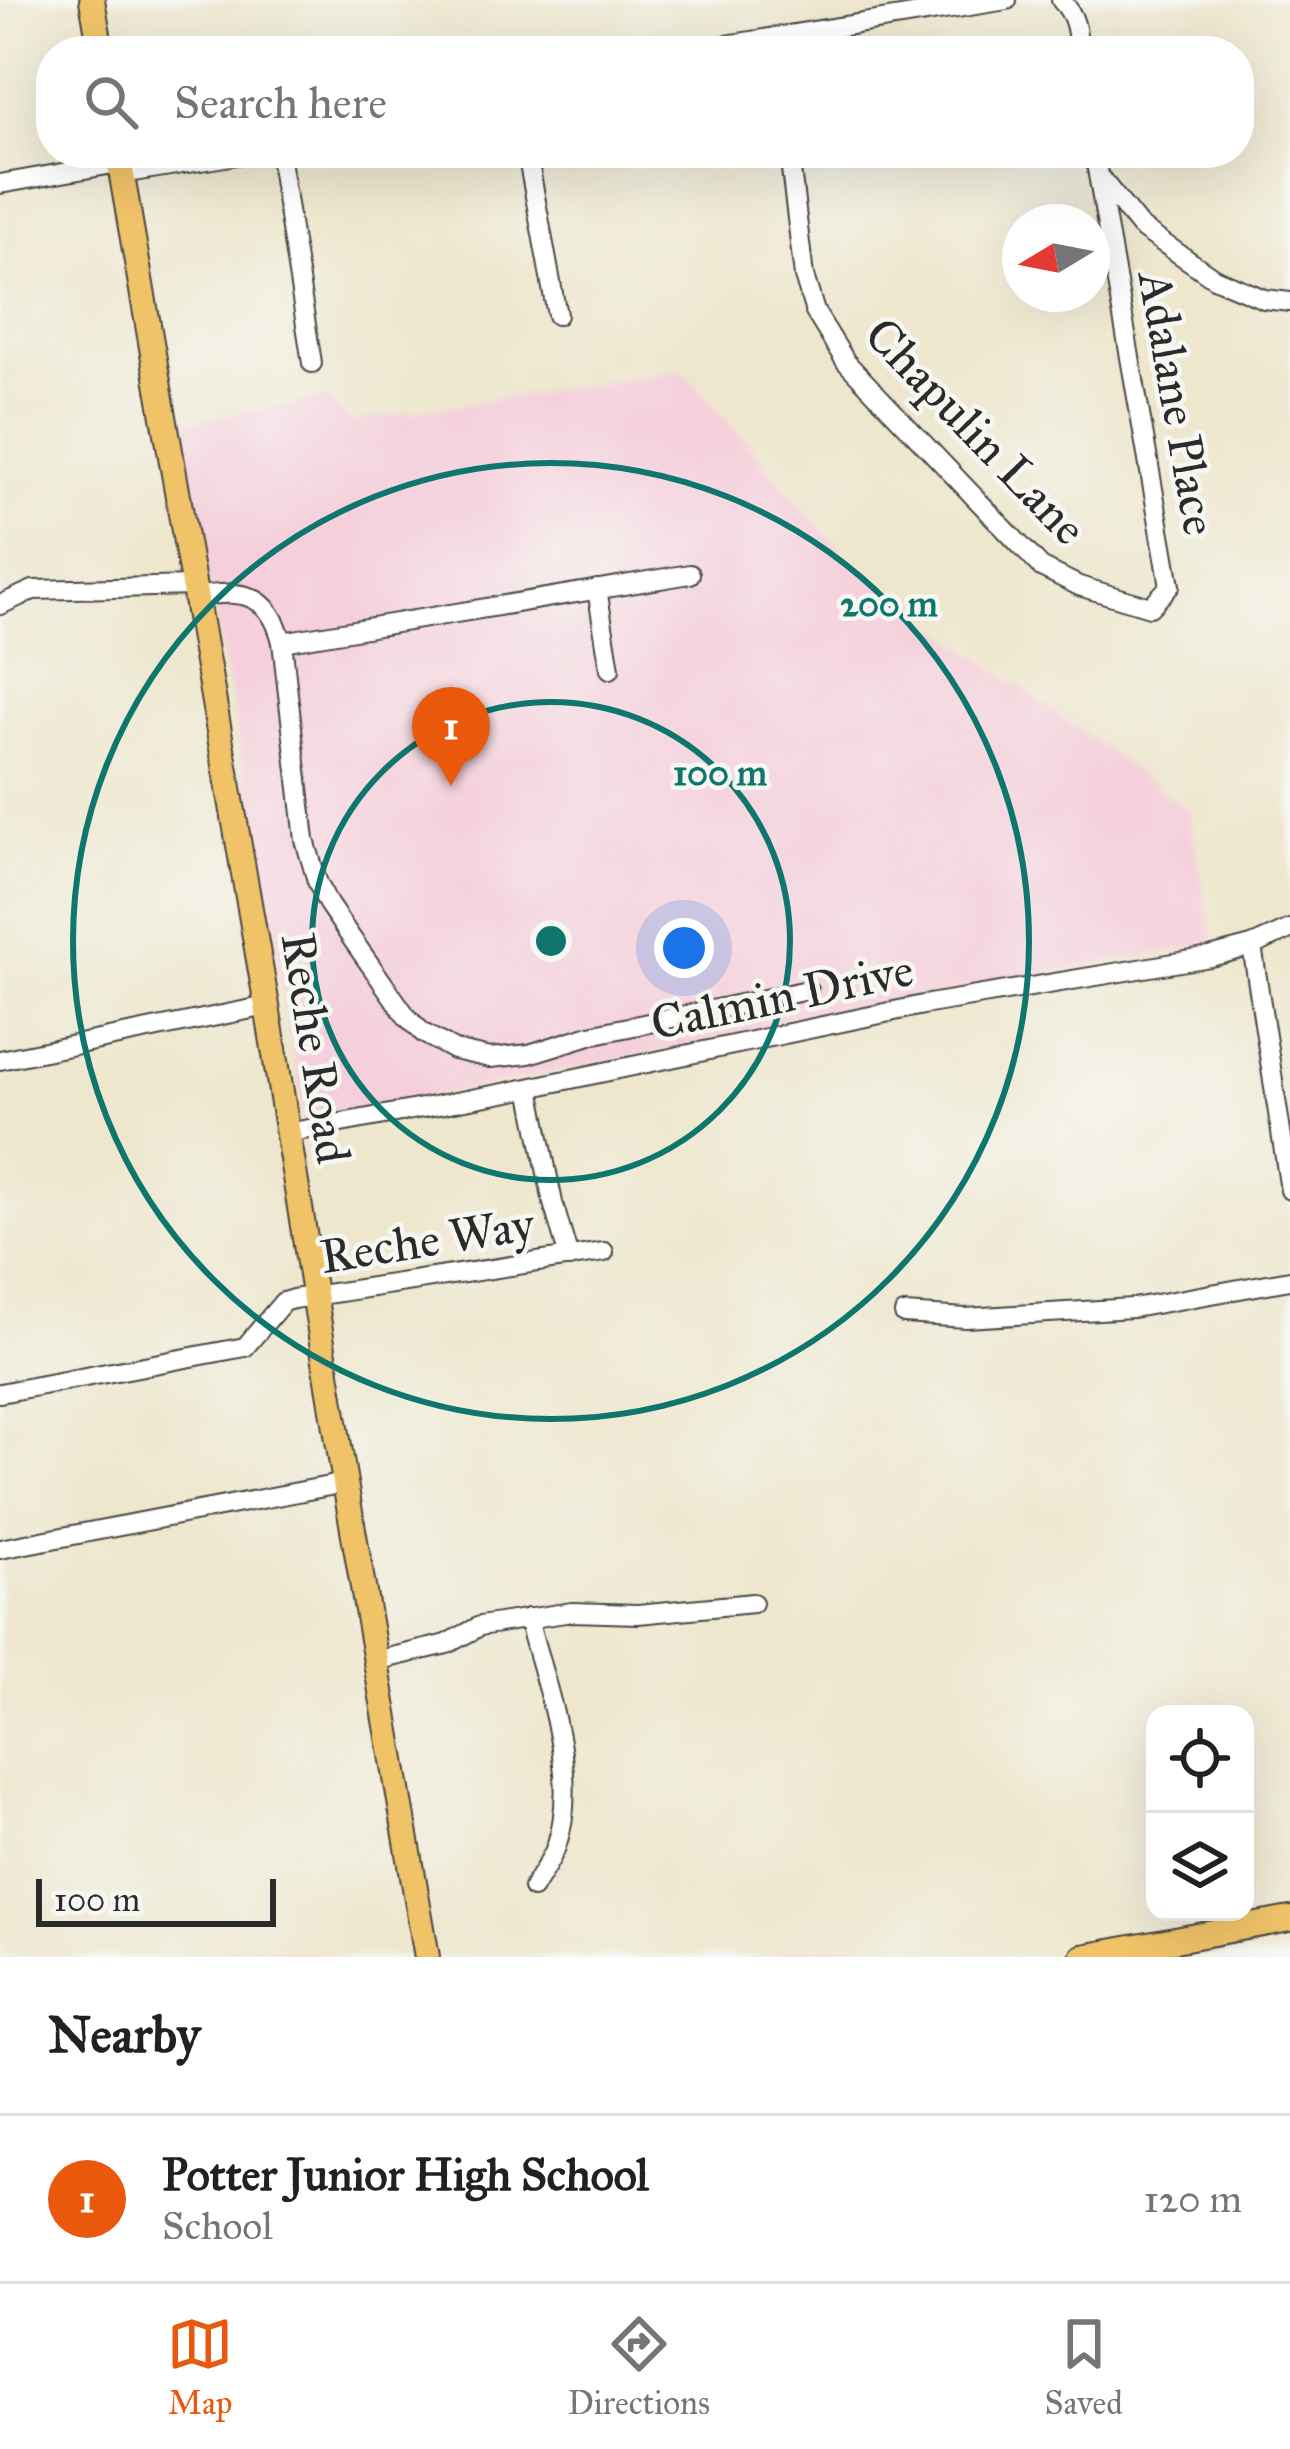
<!DOCTYPE html>
<style>
body{margin:0;font-family:"IM FELL Great Primer",serif;background:#f2f2f2;color:#202124}
.controls{position:absolute;right:36px;bottom:36px;display:grid;overflow:hidden;border-radius:24px;box-shadow:0 12px 48px #0002}
.controls button{width:108px;height:108px;display:grid;place-items:center;padding:0;border:0;border-bottom:3px solid #e0e0e0;background:#fff;color:#202124;font:60px sans-serif}
.compass{position:absolute;left:1002px;top:204px;width:108px;height:108px;border-radius:50%;background:#fff;box-shadow:0 12px 48px #0002;rotate:260deg}
.scale{position:absolute;left:36px;bottom:30px;width:240px;box-sizing:border-box;padding-left:12px;border:6px solid #2b2b2b;border-top:0;font-size:33px;line-height:42px;white-space:nowrap;color:#2b2b2b;-webkit-text-stroke:9px #f6f6f2;paint-order:stroke}
.you{position:absolute;left:684px;top:948px;width:42px;height:42px;margin:-30px;border:9px solid #fff;border-radius:50%;background:#1a73e8;box-shadow:0 0 0 18px #1a73e833}
.badge{display:grid;place-items:center;width:78px;height:78px;border-radius:50%;background:#ea580c;color:#fff;font-size:39px;font-weight:700}
.pin{position:absolute;translate:-50% -99px;filter:drop-shadow(0 3px 6px #0008)}
.pin::after{content:'';position:absolute;top:63px;width:42px;height:36px;background:inherit;clip-path:polygon(0 0,100% 0,50% 100%)}
.list{margin:0;padding:0;list-style:none}
h2{display:flex;justify-content:space-between;align-items:center;height:156px;margin:0;padding:0 48px;font-size:51px}
h2 small{font-size:39px;font-weight:400;color:#757577}
.list li{display:grid;grid-template-columns:78px 1fr auto;gap:36px;align-items:center;box-sizing:border-box;height:168px;padding:0 48px;border-top:3px solid #e0e0e0}
.list b{display:block;font-size:45px;white-space:nowrap}
.list p{margin:0;font-size:39px;white-space:nowrap;color:#757577}
.list em{font-size:39px;font-style:normal;color:#757577}
.icon{flex:none;width:66px;height:66px;fill:none;stroke:currentColor;stroke-width:2;stroke-linecap:round;stroke-linejoin:round}
.map{position:relative;flex:none;width:1290px;height:1957px;overflow:hidden}
.search{position:absolute;background:#fff;box-shadow:0 12px 48px #0002;left:36px;right:36px;top:36px;height:132px;display:flex;align-items:center;gap:30px;box-sizing:border-box;padding:0 42px;border-radius:48px;color:#757577;font-size:45px}
.sheet{height:324px;background:#fff}
nav{display:flex;justify-content:space-around;align-items:center;box-sizing:border-box;height:168px;border-top:3px solid #e0e0e0;background:#fff;font-size:33px;color:#757577}
nav a{display:grid;justify-items:center;gap:6px}
nav .on{color:#ea580c}
.map>svg:first-child{display:block}
.built{fill:#f5cfdb}
.lines{fill:none;stroke-linecap:round;stroke-linejoin:round}
.minor-casing{stroke:#484743;stroke-width:22}
.major-casing{stroke:#484743;stroke-width:28}
.minor{stroke:#fff;stroke-width:18}
.major{stroke:#f0c369;stroke-width:24}
.ring{fill:none;stroke:#0f766e;stroke-width:6}
.labels{text-anchor:middle;dominant-baseline:central;stroke-width:9;stroke-linejoin:round;paint-order:stroke}
.street-label{font-size:48px;fill:#2b2b2b;stroke:#f6f6f2}
.centre{fill:#0f766e;stroke:#f6f6f2;stroke-width:6}
.ring-label{font-size:36px;text-anchor:middle;font-weight:bold;fill:#0f766e;stroke:#f6f6f2;stroke-width:9;stroke-linejoin:round;paint-order:stroke}
</style>
<div class="map">
<svg width="1290" height="1957" viewBox="0 0 1290 1957">
<rect width="100%" height="100%" fill="#f6f6f2"/>
<filter id="ink" filterUnits="userSpaceOnUse"><feTurbulence type="fractalNoise" baseFrequency=".00833" numOctaves="2"/><feDisplacementMap in="SourceGraphic" scale="24" xChannelSelector="R" yChannelSelector="G"/><feConvolveMatrix kernelMatrix="1 2 1 2 8 2 1 2 1" color-interpolation-filters="sRGB"/></filter>
<filter id="wash" filterUnits="userSpaceOnUse"><feTurbulence type="fractalNoise" baseFrequency=".004" numOctaves="4" result="noise"/><feDisplacementMap in="SourceGraphic" scale="48" xChannelSelector="R" yChannelSelector="G"/><feGaussianBlur stdDeviation="2.7" result="paint"/><feColorMatrix in="noise" values="0 0 0 0 0 0 0 0 0 0 0 0 0 0 0 0 0 1.4 0 .05"/><feComposite in="paint" operator="in"/></filter>
<g filter="url(#wash)">
<rect width="100%" height="100%" fill="#eee7ce"/>
<polygon class="built" points="683,370 854,566 1189,810 1213,943 922,997 470,1090 305,1117 227,676 178,424 327,398 349,422"/>
</g>
<g filter="url(#ink)">
<g class="lines">
<g class="minor-casing">
<g id="minor">
<path d="M1061,0C1076,16 1077,30 1079,51"/>
<polyline points="688,51 1007,0"/>
<polyline points="279,153 312,363"/>
<polyline points="527,153 557,315"/>
<polyline points="789,153 804,276 815,312 846,362 1041,567 1079,586 1150,607 1170,586 1096,163"/>
<polyline points="121,174 249,153"/>
<polyline points="1102,180 1140,227 1214,278 1264,299 1290,302"/>
<polyline points="0,184 119,163"/>
<polyline points="597,589 610,669"/>
<path d="M196,597C240,589 270,592 282,642L305,840L317,881L328,904L352,939L407,1017L423,1033L454,1050L490,1058L529,1054L590,1035L808,990"/>
<polyline points="0,605 33,590 194,586"/>
<polyline points="282,642 690,574"/>
<polyline points="1252,946 1290,1190"/>
<polyline points="0,1060 267,1006"/>
<polyline points="530,1088 553,1203 569,1258"/>
<polyline points="287,1133 509,1092 923,1005 1210,957 1252,946 1290,929"/>
<polyline points="904,1314 966,1318 1133,1308 1290,1280"/>
<polyline points="0,1393 245,1347 283,1302 293,1299 604,1252"/>
<polyline points="0,1549 345,1483"/>
<path d="M528,1618C546,1690 581,1774 556,1847C551,1861 540,1875 533,1888"/>
<polyline points="375,1661 447,1644 480,1626 572,1612 638,1614 753,1603"/>
</g>
</g>
<g class="major-casing">
<g id="major">
<polyline points="92,0 101,51"/>
<polyline points="118,153 267,1006 345,1483 427,1957"/>
<polyline points="1082,1957 1290,1919"/>
</g>
</g>
<use href="#minor" class="minor"/>
<use href="#major" class="major"/>
</g>
</g>
<g class="ring">
<circle cx="551" cy="941" r="239"/>
<circle cx="551" cy="941" r="478"/>
</g>
<g class="labels">
<g class="street-label">
<text transform="translate(1178 403) rotate(80)">Adalane Place</text>
<text transform="translate(976 431) rotate(46)">Chapulin Lane</text>
<text transform="translate(782 996) rotate(-12)">Calmin Drive</text>
<text transform="translate(316 1048) rotate(81)">Reche Road</text>
<text transform="translate(427 1240) rotate(-9)">Reche Way</text>
</g>
</g>
<circle cx="551" cy="941" r="18" class="centre"/>
<g class="ring-label">
<text x="889" y="616">200 m</text>
<text x="720" y="785">100 m</text>
</g>
</svg>
<div class="controls">
<button><svg class="icon" aria-label="locate" viewBox="0 0 24 24"><circle cx="12" cy="12" r="6"/><path d="M12 2v4M12 18v4M2 12h4M18 12h4"/></svg></button>
<button><svg class="icon" aria-label="layers" viewBox="0 0 24 24"><path d="M12 4l9 5-9 5-9-5zM3 14l9 5 9-5"/></svg></button>
</div>
<svg class="compass" viewBox="-18 -18 36 36"><path d="M0-13l5 13h-10z" fill="#e53935"/><path d="M0 13l5-13h-10z" fill="#757577"/></svg>
<div class="scale">100 m</div>
<div class="you"></div>
<div class="pin badge" style="left:451px;top:786px">1</div>
<div class="search"><svg class="icon" aria-label="search" viewBox="0 0 24 24"><circle cx="10" cy="10" r="6"/><path d="M15 15l6 6"/></svg>Search here</div>
</div>
<section class="sheet">
<h2>Nearby<small></small></h2>
<ul class="list">
<li><span class="badge">1</span><div><b>Potter Junior High School</b><p>School</p></div><em>120 m</em></li>
</ul>
</section>
<nav>
<a class="on"><svg class="icon" aria-label="map" viewBox="0 0 24 24"><path d="M3 6l6-2 6 2 6-2v14l-6 2-6-2-6 2zM9 4v14M15 6v14"/></svg>Map</a>
<a><svg class="icon" aria-label="directions" viewBox="0 0 24 24"><path d="M12 3l9 9-9 9-9-9zM9 14v-3h6M13 9l2 2-2 2"/></svg>Directions</a>
<a><svg class="icon" aria-label="saved" viewBox="0 0 24 24"><path d="M7 4h10v16l-5-4-5 4z"/></svg>Saved</a>
</nav>
